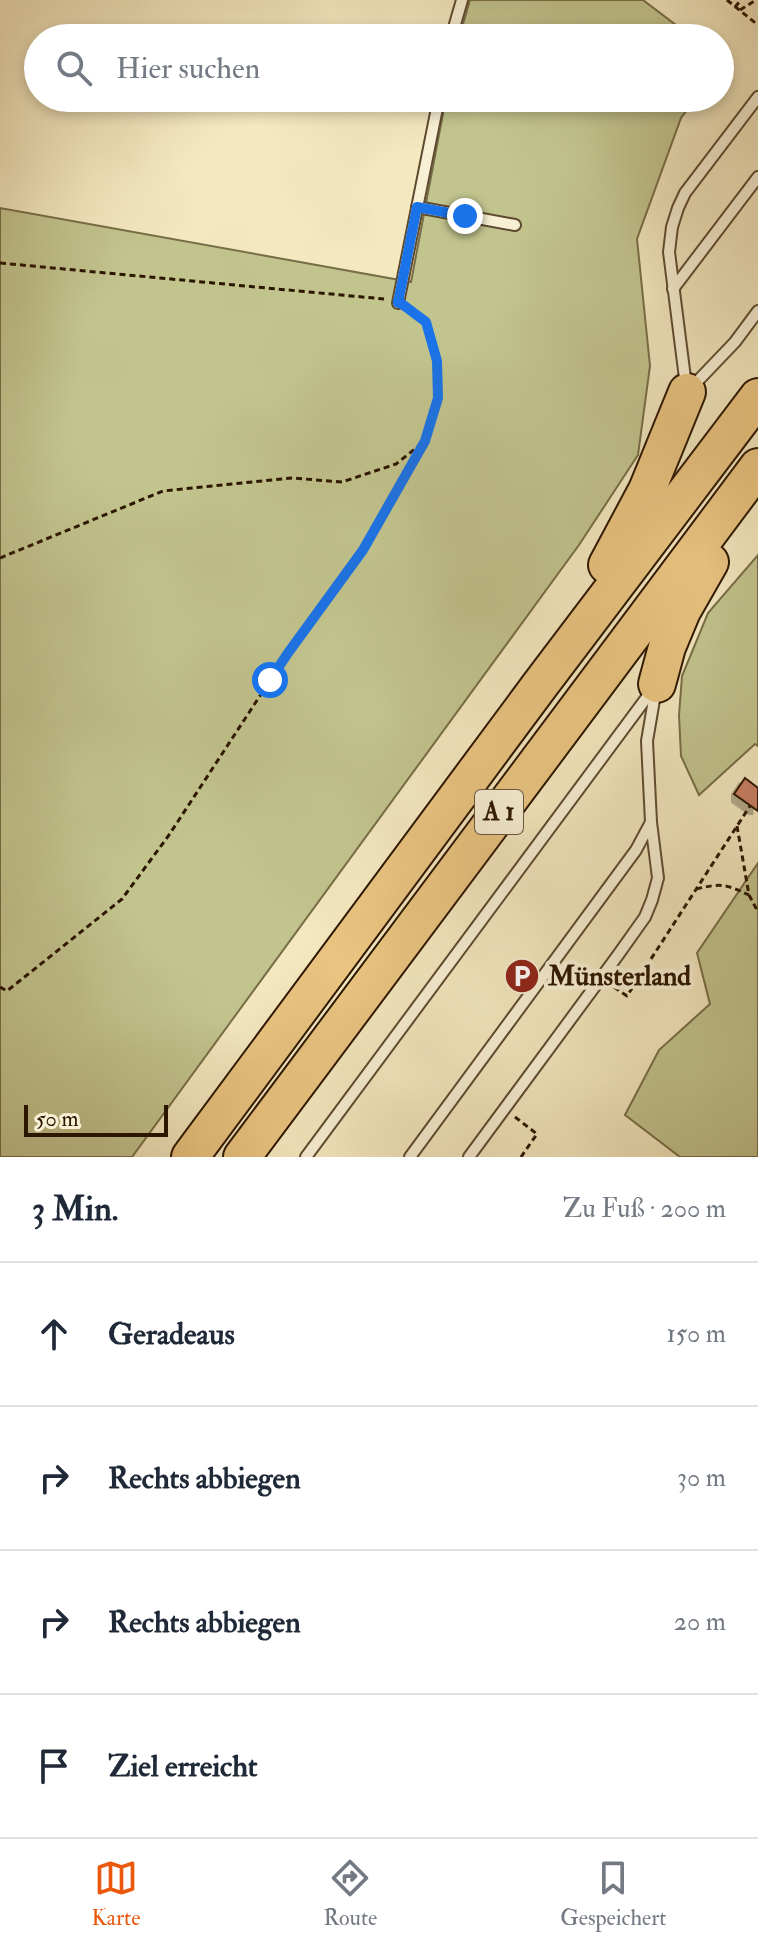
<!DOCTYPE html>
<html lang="de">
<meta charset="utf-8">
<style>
body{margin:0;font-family:"IM FELL Double Pica",serif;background:#f6f6f7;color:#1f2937}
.scale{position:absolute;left:24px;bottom:20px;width:144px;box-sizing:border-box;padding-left:8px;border:4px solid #2c1600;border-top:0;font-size:22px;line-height:28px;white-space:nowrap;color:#2c1600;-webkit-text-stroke:6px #f8f0d5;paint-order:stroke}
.stop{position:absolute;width:24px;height:24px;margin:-18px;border:6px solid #1a73e8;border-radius:50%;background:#fff}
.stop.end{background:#1a73e8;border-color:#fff;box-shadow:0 2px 8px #0008}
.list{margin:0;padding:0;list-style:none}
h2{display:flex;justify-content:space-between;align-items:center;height:104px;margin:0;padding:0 32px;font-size:34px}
h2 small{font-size:26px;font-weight:400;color:#747a83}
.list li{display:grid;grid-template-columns:52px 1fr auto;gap:24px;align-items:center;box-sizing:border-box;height:144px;padding:0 32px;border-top:2px solid #e0e1e3}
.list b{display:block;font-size:30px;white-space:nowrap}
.list em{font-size:26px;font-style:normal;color:#747a83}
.icon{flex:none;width:44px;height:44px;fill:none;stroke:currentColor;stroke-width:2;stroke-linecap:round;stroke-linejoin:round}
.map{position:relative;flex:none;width:758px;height:1157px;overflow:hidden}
.search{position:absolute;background:#fff;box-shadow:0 4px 12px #0003;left:24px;right:24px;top:24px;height:88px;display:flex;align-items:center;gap:20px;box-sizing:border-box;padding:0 28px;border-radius:44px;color:#747a83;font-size:30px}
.sheet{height:680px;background:#fff}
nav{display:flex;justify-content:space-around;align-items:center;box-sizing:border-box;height:112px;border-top:2px solid #e0e1e3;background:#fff;font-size:22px;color:#747a83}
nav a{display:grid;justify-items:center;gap:4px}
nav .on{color:#ea580c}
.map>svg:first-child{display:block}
.green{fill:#c2c48e;stroke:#776d47;stroke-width:2}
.building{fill:#ca8165;stroke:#2c1600;stroke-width:2;filter:url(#shadow)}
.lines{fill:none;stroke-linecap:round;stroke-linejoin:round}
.service-casing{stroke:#5e4a30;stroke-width:14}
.motorway-casing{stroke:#2c1600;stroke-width:40}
.path{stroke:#2c1600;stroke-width:3;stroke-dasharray:6 4;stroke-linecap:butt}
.service{stroke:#f8f0d5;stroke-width:10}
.motorway{stroke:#eac480;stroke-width:36}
.route{stroke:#1a73e8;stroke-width:10}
.labels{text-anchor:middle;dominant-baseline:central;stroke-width:8;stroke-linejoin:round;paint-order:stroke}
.shield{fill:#f8f0d5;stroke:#695740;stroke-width:2}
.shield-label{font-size:26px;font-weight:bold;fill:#2c1600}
.poi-label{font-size:28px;font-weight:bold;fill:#2c1600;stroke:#f8f0d5;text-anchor:start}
</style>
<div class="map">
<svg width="758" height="1157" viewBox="0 0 758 1157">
<defs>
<filter id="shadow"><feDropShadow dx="-5.5" dy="5.5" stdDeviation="0" flood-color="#0004"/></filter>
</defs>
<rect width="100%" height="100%" fill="#f4e8bf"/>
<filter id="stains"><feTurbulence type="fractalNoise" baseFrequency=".0025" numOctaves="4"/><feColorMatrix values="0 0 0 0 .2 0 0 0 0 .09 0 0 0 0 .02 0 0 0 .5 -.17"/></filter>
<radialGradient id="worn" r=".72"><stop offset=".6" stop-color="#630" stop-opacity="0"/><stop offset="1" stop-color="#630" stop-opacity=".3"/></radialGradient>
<g class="green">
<polygon points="470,0 643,0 693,38 459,38"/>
<polygon points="446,98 696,98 681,118 637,239 650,366 638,455 579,545 132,1157 0,1157 0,208 411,282"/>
<polygon points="758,555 758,746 755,744 699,795 681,756 679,715 682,676 708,613"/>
<polygon points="758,863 758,1157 680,1157 625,1115 659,1050 710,1004 697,953"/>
</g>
<polygon class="building" points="745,778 758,788 758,811 734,794"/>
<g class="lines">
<g class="service-casing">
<g id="service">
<polyline points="451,38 462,0"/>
<polyline points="417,207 515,225"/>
<polyline points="673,289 758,177"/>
<polyline points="398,303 439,98"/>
<polyline points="686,386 669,252 672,227 678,208 685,193 758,97"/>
<polyline points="691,388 735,342 758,311"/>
<polyline points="306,1157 653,689"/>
<polyline points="410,1157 636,850 651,822"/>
<polyline points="469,1157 618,955 645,917 652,900 658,878 651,822 647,741 656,688"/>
</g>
</g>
<g class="motorway-casing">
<g id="motorway">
<polyline points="607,565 647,490 687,392"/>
<polyline points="657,684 667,647 682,611 710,562"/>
<polyline points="190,1157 540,685 758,397"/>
<polyline points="242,1157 758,467"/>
</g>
</g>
<g class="path">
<polyline points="727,0 758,25"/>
<polyline points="735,7 741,0"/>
<polyline points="740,10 756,0"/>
<polyline points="0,263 384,299"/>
<polyline points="0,558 163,491 292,478 342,482 396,464 425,441 438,398 437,361 426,322 410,310"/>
<polyline points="737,826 749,895 758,912"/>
<path d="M696,889C722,883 725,884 749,895"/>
<polyline points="0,987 7,991 122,899 169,835 288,653 363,550 425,441"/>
<polyline points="614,987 627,996 750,806"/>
<polyline points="515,1117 537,1134 521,1157"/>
</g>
<use href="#service" class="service"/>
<use href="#motorway" class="motorway"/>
</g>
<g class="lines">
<polyline class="route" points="270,680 288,653 363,550 425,441 438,398 437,361 426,322 398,301 398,303 417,207 465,216"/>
</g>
<defs>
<g id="parking-disc" transform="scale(1.8)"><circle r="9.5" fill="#8f2418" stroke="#f8f0d5"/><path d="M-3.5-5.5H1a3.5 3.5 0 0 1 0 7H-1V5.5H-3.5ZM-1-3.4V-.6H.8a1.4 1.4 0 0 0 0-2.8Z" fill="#fff"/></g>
</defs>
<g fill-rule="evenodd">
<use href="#parking-disc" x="522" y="976"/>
</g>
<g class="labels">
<rect class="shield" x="475" y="790" width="48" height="44" rx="6"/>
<g class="shield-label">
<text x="499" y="812">A 1</text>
</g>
<g class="poi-label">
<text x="548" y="976">Münsterland</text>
</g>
</g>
<rect width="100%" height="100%" filter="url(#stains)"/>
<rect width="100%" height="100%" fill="url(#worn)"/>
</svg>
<div class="scale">50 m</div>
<div class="stop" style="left:270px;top:680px"></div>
<div class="stop end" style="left:465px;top:216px"></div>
<div class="search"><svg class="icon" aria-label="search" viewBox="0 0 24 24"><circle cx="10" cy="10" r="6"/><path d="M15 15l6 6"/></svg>Hier suchen</div>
</div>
<section class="sheet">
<h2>3 Min.<small>Zu Fuß · 200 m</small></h2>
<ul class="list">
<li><svg class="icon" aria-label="ahead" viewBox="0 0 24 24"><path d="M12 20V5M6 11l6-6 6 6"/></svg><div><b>Geradeaus</b></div><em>150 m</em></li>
<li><svg class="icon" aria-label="right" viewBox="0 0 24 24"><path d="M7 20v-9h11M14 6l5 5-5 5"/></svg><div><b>Rechts abbiegen</b></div><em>30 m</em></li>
<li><svg class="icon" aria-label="right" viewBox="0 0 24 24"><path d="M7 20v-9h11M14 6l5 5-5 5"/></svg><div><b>Rechts abbiegen</b></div><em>20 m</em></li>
<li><svg class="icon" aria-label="arrive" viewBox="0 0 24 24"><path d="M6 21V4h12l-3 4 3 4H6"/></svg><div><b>Ziel erreicht</b></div></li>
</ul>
</section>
<nav>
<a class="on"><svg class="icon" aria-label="map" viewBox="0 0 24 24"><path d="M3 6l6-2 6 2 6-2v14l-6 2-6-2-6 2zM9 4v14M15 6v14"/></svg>Karte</a>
<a><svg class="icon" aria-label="directions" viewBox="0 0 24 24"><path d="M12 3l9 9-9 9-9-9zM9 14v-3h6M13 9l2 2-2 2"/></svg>Route</a>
<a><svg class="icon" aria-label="saved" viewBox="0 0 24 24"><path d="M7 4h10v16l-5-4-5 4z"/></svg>Gespeichert</a>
</nav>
